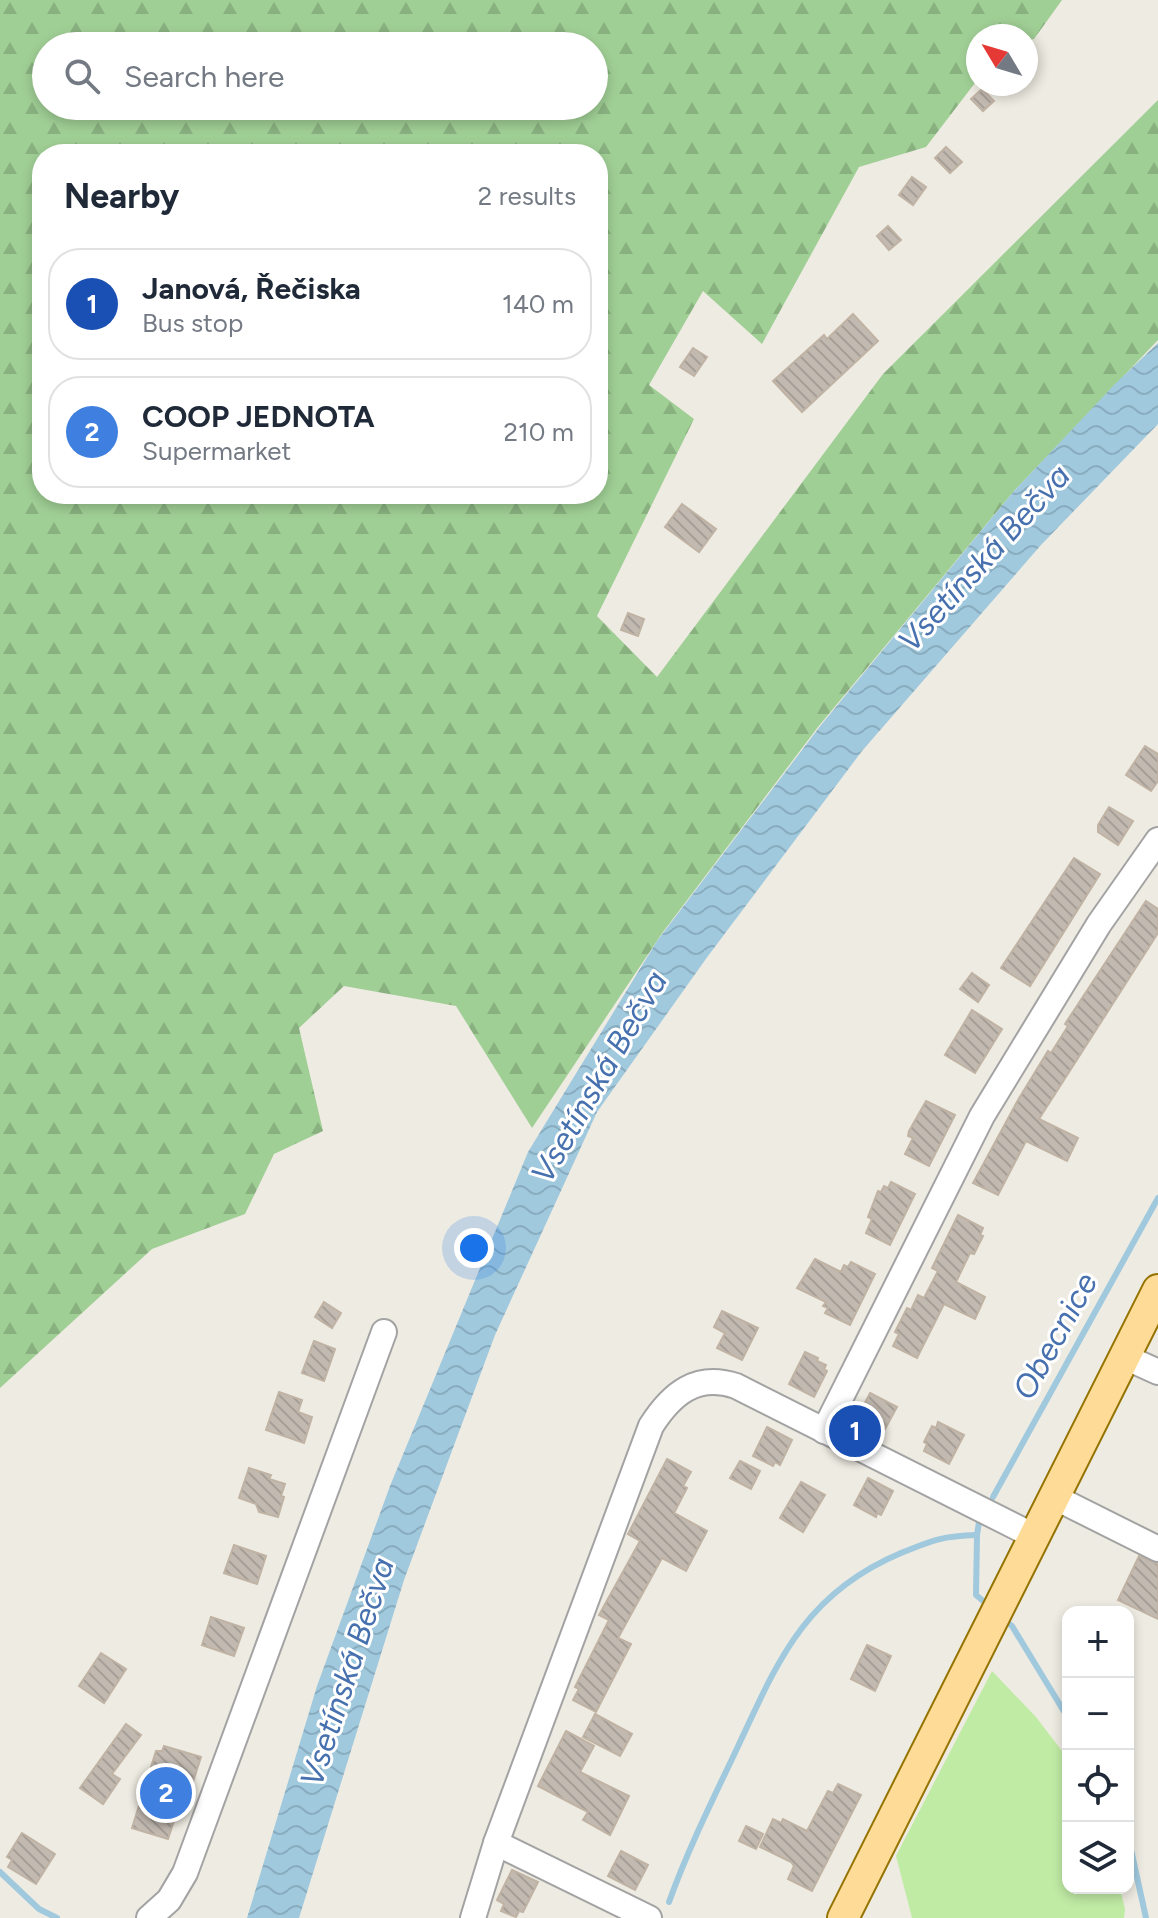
<!DOCTYPE html>
<meta charset="utf-8">
<style>
body{margin:0;font-family:Figtree,sans-serif;background:#f6f6f7;color:#1f2937}
.controls{position:absolute;right:24px;bottom:24px;display:grid;overflow:hidden;border-radius:16px;box-shadow:0 4px 12px #0003}
.controls button{width:72px;height:72px;display:grid;place-items:center;padding:0;border:0;border-bottom:2px solid #e0e1e3;background:#fff;color:#1f2937;font:40px sans-serif}
.compass{position:absolute;left:966px;top:24px;width:72px;height:72px;border-radius:50%;background:#fff;box-shadow:0 4px 12px #0003;rotate:308deg}
.you{position:absolute;left:474px;top:1248px;width:28px;height:28px;margin:-20px;border:6px solid #fff;border-radius:50%;background:#1a73e8;box-shadow:0 0 0 12px #1a73e833}
.badge{display:grid;place-items:center;width:52px;height:52px;border-radius:50%;background:#2563eb;color:#fff;font-size:26px;font-weight:700}
.pin{position:absolute;translate:-50% -50%;border:4px solid #fff;box-shadow:0 2px 8px #0006}
.list{margin:0;padding:0;list-style:none}
h2{display:flex;justify-content:space-between;align-items:center;height:104px;margin:0;padding:0 32px;font-size:34px}
h2 small{font-size:26px;font-weight:400;color:#747a83}
.list li{display:grid;grid-template-columns:52px 1fr auto;gap:24px;align-items:center;box-sizing:border-box;height:112px;margin:0 16px 16px;padding:0 16px;border:2px solid #e0e1e3;border-radius:32px}
.list b{display:block;font-size:30px;white-space:nowrap}
.list p{margin:0;font-size:26px;white-space:nowrap;color:#747a83}
.list em{font-size:26px;font-style:normal;color:#747a83}
.icon{flex:none;width:44px;height:44px;fill:none;stroke:currentColor;stroke-width:2;stroke-linecap:round;stroke-linejoin:round}
.map{position:relative;flex:none;width:1158px;height:1918px;overflow:hidden}
.search{position:absolute;background:#fff;box-shadow:0 4px 12px #0003;left:32px;top:32px;width:576px;height:88px;display:flex;align-items:center;gap:20px;box-sizing:border-box;padding:0 28px;border-radius:44px;color:#747a83;font-size:30px}
.panel{position:absolute;background:#fff;box-shadow:0 4px 12px #0003;left:32px;top:144px;width:576px;height:360px;border-radius:32px}
.map>svg:first-child{display:block}
.grass{fill:#c0eba5}
.forest{fill:url(#forest-firs);fill-rule:evenodd}
.water{fill:url(#water-waves)}
.lines{fill:none;stroke-linecap:round;stroke-linejoin:round}
.stream{stroke:#a0c9de;stroke-width:6}
.building{fill:url(#building-back-hatch);stroke:#c0b3a4;stroke-width:2}
.minor-casing{stroke:#a3a3a3;stroke-width:28}
.major-casing{stroke:#957300;stroke-width:34}
.minor{stroke:#fff;stroke-width:24}
.major{stroke:#fedc97;stroke-width:30}
.labels{text-anchor:middle;dominant-baseline:central;stroke-width:6;stroke-linejoin:round;paint-order:stroke}
.water-label{font-size:32px;font-style:italic;fill:#4770ae;stroke:#fff}
</style>
<div class="map">
<svg width="1158" height="1918" viewBox="0 0 1158 1918">
<defs>
<pattern id="forest-firs" width="22" height="20" patternUnits="userSpaceOnUse" patternTransform="scale(2)"><rect width="22" height="20" fill="#a0cf95"/><path d="M5 1l3.5 6h-7zM16 11l3.5 6h-7z" fill="#89b180"/></pattern>
<pattern id="water-waves" width="16" height="10" patternUnits="userSpaceOnUse" patternTransform="scale(2)"><rect width="16" height="10" fill="#a0c9de"/><path d="M0 5q4-4 8 0t8 0" fill="none" stroke="#89acbe"/></pattern>
<pattern id="building-back-hatch" width="6" height="6" patternUnits="userSpaceOnUse" patternTransform="scale(2)"><rect width="6" height="6" fill="#c2bab1"/><path d="M-1 5l2 2M0 0l6 6M5-1l2 2" fill="none" stroke="#a69f98"/></pattern>
</defs>
<rect width="100%" height="100%" fill="#eeebe2"/>
<polygon class="grass" points="992,1671 1036,1717 1068,1759 1068,1888 1120,1888 1125,1909 1124,1918 912,1918 896,1856"/>
<path class="forest" d="M0,0H1062L1034,39L1026,41V36H978V79L926,147L859,167L762,344L703,291L649,385L694,419L597,616L657,677L883,374L1158,100V340L1014,491L818,727L663,932L532,1128L456,1006L344,986L299,1028L323,1131L274,1154L245,1214L152,1249L0,1388ZM46,46H594V106H46ZM42,154H598V494H42Z"/>
<polygon class="water" points="1158,343 1158,424 1041,545 862,751 708,956 597,1112 495,1335 404,1580 299,1918 247,1918 317,1686 390,1486 528,1152 657,941 821,725 1014,491 1115,384"/>
<g class="lines">
<g class="stream">
<polyline points="993,1497 1158,1198"/>
<polyline points="979,1522 977,1535 976,1595 988,1605"/>
<polyline points="1002,1618 1012,1626 1068,1718"/>
<polyline points="1128,1836 1146,1918"/>
<polyline points="0,1872 39,1909 57,1918"/>
<path d="M669,1902C687,1852 710,1805 733,1757C776,1666 801,1595 901,1553C933,1540 942,1536 977,1535"/>
</g>
</g>
<g class="building">
<polygon points="982,89 994,101 983,111 971,99"/>
<polygon points="946,147 962,162 950,173 935,158"/>
<polygon points="912,177 926,187 913,205 899,195"/>
<polygon points="888,226 901,240 889,250 877,236"/>
<polygon points="853,314 878,341 802,412 773,381 824,335 827,339"/>
<polygon points="693,348 707,357 694,376 680,367"/>
<polygon points="682,504 716,529 699,552 665,527"/>
<polygon points="628,613 644,619 638,636 621,630"/>
<polygon points="1145,746 1158,754 1158,781 1151,791 1126,775"/>
<polygon points="1109,807 1133,821 1118,845 1098,832 1098,825"/>
<polygon points="1074,858 1100,874 1030,986 1001,968"/>
<polygon points="1146,901 1158,909 1158,933 1039,1119 1078,1138 1067,1161 1026,1141 998,1195 973,1183 1018,1100 1048,1051 1051,1053 1068,1026 1065,1024"/>
<polygon points="972,973 989,985 978,1002 960,989"/>
<polygon points="972,1010 1002,1029 975,1073 945,1055"/>
<polygon points="926,1101 955,1115 929,1166 905,1154 913,1138 908,1136 909,1131"/>
<polygon points="891,1182 915,1194 890,1245 866,1233 872,1219 868,1217 878,1191 881,1192 884,1186 888,1188"/>
<polygon points="958,1215 983,1228 980,1235 983,1236 974,1254 970,1253 956,1282 985,1297 975,1319 944,1304 917,1358 893,1346 899,1334 895,1332 907,1308 911,1310 918,1295 924,1298 938,1271 932,1268"/>
<polygon points="815,1259 841,1272 844,1265 848,1267 851,1262 875,1274 850,1325 825,1313 828,1308 823,1306 826,1302 797,1288"/>
<polygon points="324,1302 341,1313 332,1328 315,1317"/>
<polygon points="722,1311 758,1328 742,1360 717,1348 725,1333 714,1327"/>
<polygon points="314,1341 335,1349 324,1381 302,1373"/>
<polygon points="805,1352 818,1358 817,1361 826,1365 824,1369 827,1371 814,1397 789,1384"/>
<polygon points="279,1392 302,1400 298,1412 312,1417 304,1443 266,1430"/>
<polygon points="870,1393 897,1407 884,1431 857,1418"/>
<polygon points="938,1422 964,1435 949,1464 924,1451 927,1444 924,1442 932,1426 936,1428"/>
<polygon points="767,1427 792,1440 780,1465 775,1462 773,1466 753,1456"/>
<polygon points="667,1459 691,1472 683,1486 687,1488 674,1513 707,1531 686,1571 662,1558 618,1638 631,1644 596,1712 573,1700 579,1689 575,1687 609,1620 599,1615 640,1541 628,1534"/>
<polygon points="740,1461 760,1471 751,1489 730,1478"/>
<polygon points="249,1468 271,1475 269,1479 285,1484 281,1496 284,1497 278,1517 259,1512 256,1504 239,1498"/>
<polygon points="868,1478 893,1491 881,1515 877,1513 876,1517 854,1505"/>
<polygon points="801,1482 825,1495 803,1532 780,1518"/>
<polygon points="234,1545 266,1556 257,1584 224,1573"/>
<polygon points="1139,1556 1158,1564 1158,1619 1118,1600"/>
<polygon points="211,1617 244,1628 234,1656 202,1645"/>
<polygon points="867,1645 891,1656 875,1691 851,1679"/>
<polygon points="101,1653 126,1669 104,1703 79,1686"/>
<polygon points="595,1714 632,1734 620,1756 583,1737"/>
<polygon points="126,1724 141,1735 112,1774 120,1779 103,1804 80,1788"/>
<polygon points="566,1731 594,1746 580,1772 629,1796 610,1835 583,1820 588,1812 538,1786"/>
<polygon points="164,1746 201,1757 184,1810 178,1808 168,1839 132,1828 156,1751 162,1751"/>
<polygon points="838,1784 861,1795 812,1891 788,1879 794,1866 791,1862 760,1847 773,1819 781,1823 783,1819 807,1831 828,1791 833,1793"/>
<polygon points="746,1826 763,1834 756,1849 739,1841"/>
<polygon points="22,1833 55,1854 36,1884 8,1867 12,1860 7,1857"/>
<polygon points="621,1851 648,1865 635,1890 608,1876"/>
<polygon points="512,1870 538,1882 523,1912 519,1911 516,1917 501,1911 504,1904 497,1900"/>
</g>
<g class="lines">
<g class="minor-casing">
<g id="minor">
<polyline points="1125,1357 1158,1372"/>
<polyline points="824,1431 982,1116 1099,924 1158,840"/>
<polyline points="1054,1497 1158,1549"/>
<polyline points="496,1843 649,1918"/>
<polyline points="149,1918 169,1900 185,1873 384,1332"/>
<path d="M473,1918L496,1843L651,1426C672,1393 697,1373 736,1386L1034,1536"/>
</g>
</g>
<g class="major-casing">
<polyline id="major" points="843,1918 1158,1290"/>
</g>
<use href="#minor" class="minor"/>
<use href="#major" class="major"/>
</g>
<g class="labels">
<g class="water-label">
<text transform="translate(984 558) rotate(-48)">Vsetínská Bečva</text>
<text transform="translate(599 1077) rotate(-60)">Vsetínská Bečva</text>
<text transform="translate(1055 1336) rotate(-61)">Obecnice</text>
<text transform="translate(347 1672) rotate(-72)">Vsetínská Bečva</text>
</g>
</g>
</svg>
<div class="controls">
<button>+</button>
<button>−</button>
<button><svg class="icon" aria-label="locate" viewBox="0 0 24 24"><circle cx="12" cy="12" r="6"/><path d="M12 2v4M12 18v4M2 12h4M18 12h4"/></svg></button>
<button><svg class="icon" aria-label="layers" viewBox="0 0 24 24"><path d="M12 4l9 5-9 5-9-5zM3 14l9 5 9-5"/></svg></button>
</div>
<svg class="compass" viewBox="-18 -18 36 36"><path d="M0-13l5 13h-10z" fill="#e53935"/><path d="M0 13l5-13h-10z" fill="#747a83"/></svg>
<div class="you"></div>
<div class="pin badge" style="left:855px;top:1431px;background:#1a4fb4">1</div>
<div class="pin badge" style="left:166px;top:1793px;background:#3f7fe0">2</div>
<div class="search"><svg class="icon" aria-label="search" viewBox="0 0 24 24"><circle cx="10" cy="10" r="6"/><path d="M15 15l6 6"/></svg>Search here</div>
<section class="panel">
<h2>Nearby<small>2 results</small></h2>
<ul class="list">
<li><span class="badge" style="background:#1a4fb4">1</span><div><b>Janová, Řečiska</b><p>Bus stop</p></div><em>140 m</em></li>
<li><span class="badge" style="background:#3f7fe0">2</span><div><b>COOP JEDNOTA</b><p>Supermarket</p></div><em>210 m</em></li>
</ul>
</section>
</div>
